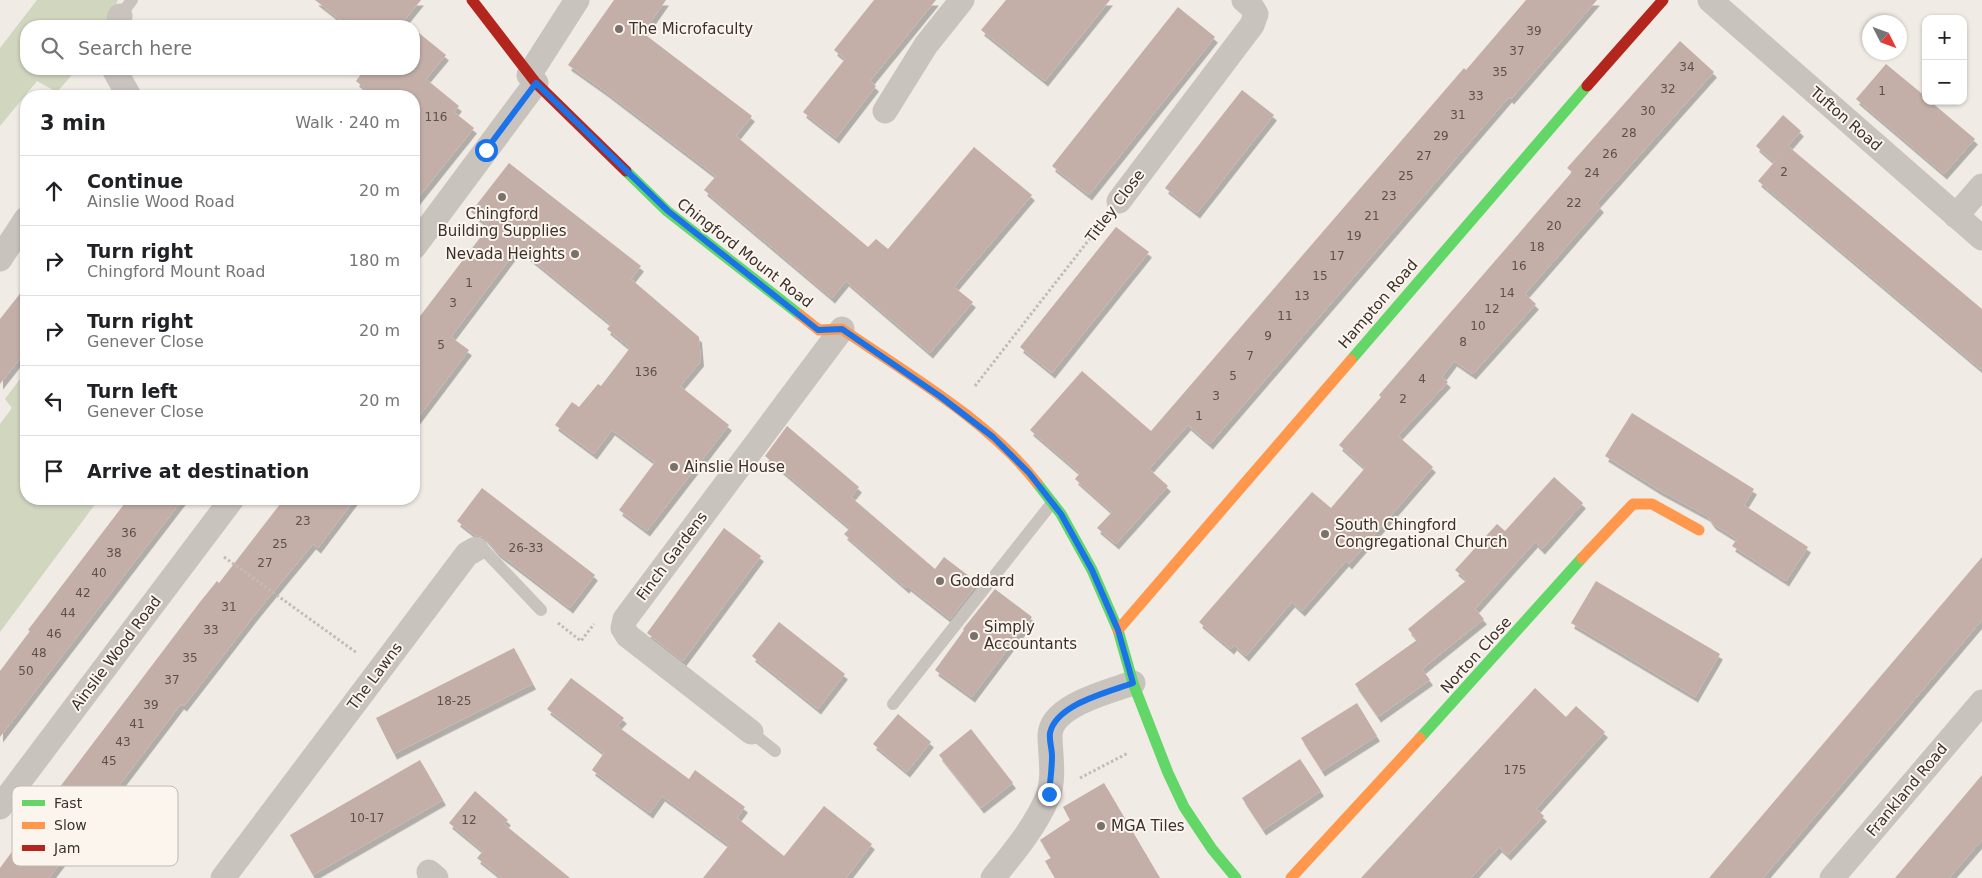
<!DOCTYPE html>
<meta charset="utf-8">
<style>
body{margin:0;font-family:"DejaVu Sans",sans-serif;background:#f6f6f6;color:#202124}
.controls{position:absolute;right:15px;top:15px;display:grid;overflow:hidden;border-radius:10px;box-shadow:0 1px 4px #0004}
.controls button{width:45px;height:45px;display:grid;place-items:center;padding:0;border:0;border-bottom:1px solid #e0e0e0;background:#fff;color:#202124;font:25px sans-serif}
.compass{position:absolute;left:1862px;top:15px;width:45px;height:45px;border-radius:50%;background:#fff;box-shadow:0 1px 4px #0004;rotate:132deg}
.stop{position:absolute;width:15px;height:15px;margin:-11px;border:4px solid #1a73e8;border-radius:50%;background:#fff}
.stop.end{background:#1a73e8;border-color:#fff;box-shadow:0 1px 5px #0008}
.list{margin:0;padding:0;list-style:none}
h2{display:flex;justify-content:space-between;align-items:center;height:65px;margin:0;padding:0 20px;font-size:21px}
h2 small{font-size:16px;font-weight:400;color:#757577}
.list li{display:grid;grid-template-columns:32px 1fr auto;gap:15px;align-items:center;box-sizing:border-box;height:70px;padding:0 20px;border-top:1px solid #e0e0e0}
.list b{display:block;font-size:19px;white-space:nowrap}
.list p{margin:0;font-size:16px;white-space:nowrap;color:#757577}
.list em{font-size:16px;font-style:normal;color:#757577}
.icon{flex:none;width:28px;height:28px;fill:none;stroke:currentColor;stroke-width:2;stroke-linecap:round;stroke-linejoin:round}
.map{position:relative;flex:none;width:1982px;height:878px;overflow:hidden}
.search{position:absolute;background:#fff;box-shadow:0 1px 4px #0004;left:20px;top:20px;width:400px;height:55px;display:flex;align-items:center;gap:12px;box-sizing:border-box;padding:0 18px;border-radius:20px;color:#757577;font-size:19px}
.panel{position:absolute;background:#fff;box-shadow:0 1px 4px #0004;left:20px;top:90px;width:400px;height:415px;border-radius:20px}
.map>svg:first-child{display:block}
.garden{fill:#d1d6bf}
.building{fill:#c3afa7;filter:url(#shadow)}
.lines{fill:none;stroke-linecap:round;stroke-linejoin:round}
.path{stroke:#c2bbb6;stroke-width:3;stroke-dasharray:2.5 2.5;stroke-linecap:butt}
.lane{stroke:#c9c3be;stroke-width:12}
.street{stroke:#c9c3be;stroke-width:25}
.fast{stroke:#63d668;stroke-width:11}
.slow{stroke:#ff974d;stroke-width:11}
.jam{stroke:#b3261e;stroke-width:11}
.route{stroke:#1a73e8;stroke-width:6}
.poi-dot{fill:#7a716c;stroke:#fbf5ee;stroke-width:2}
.labels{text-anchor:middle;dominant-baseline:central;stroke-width:4;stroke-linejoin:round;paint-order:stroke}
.number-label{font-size:12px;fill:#5d504a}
.poi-label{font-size:15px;fill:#3b302b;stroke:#fbf5ee;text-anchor:start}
.street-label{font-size:15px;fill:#3b302b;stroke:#fbf5ee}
.key{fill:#fbf5ee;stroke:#c1bab4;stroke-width:1}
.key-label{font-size:14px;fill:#3b302b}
</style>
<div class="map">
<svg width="1982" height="878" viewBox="0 0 1982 878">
<defs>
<filter id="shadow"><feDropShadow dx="3" dy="5.5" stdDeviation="0" flood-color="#0004"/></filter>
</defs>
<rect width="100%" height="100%" fill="#f0ebe5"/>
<g class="garden">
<polygon points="37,0 118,0 106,26 26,26 26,69 77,69 57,92 37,81 0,126 0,48"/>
<polygon points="26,371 26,499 99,499 0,632 0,424 12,408 5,399"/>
</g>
<g class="building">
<polygon points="315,0 421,0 404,21 411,26 338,26 342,21"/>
<polygon points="614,0 666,0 643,33 752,116 736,136 868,247 876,239 888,249 974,147 1032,195 954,287 973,302 930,353 846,281 832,298 704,190 716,176 606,92 568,65"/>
<polygon points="874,0 936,0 870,81 876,86 836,138 803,112 845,59 834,50"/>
<polygon points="1006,0 1110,0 1045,81 981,30"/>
<polygon points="1526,0 1597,0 1511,99 1509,97 1210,444 1188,425 1149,469 1168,486 1116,544 1097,528 1112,512 1075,479 1080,473 1030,430 1082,371 1151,431 1464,68 1466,70"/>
<polygon points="1178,7 1215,37 1089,195 1052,166"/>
<polygon points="414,29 446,55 426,79 459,106 454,112 474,128 414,203 414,96 374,96 356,81 364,70 363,69 414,69"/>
<polygon points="1680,41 1714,72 1597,203 1601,207 1525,294 1536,304 1473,374 1454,361 1442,377 1448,382 1398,436 1433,467 1349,564 1346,561 1302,611 1292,602 1246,656 1234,645 1231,649 1199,622 1312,492 1331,508 1365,468 1339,445 1381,397 1379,395 1572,172 1567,168"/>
<polygon points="1886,64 1926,97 1926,101 1930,101 1975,139 1944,174 1856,99"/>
<polygon points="1242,90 1274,115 1197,213 1165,188"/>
<polygon points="1783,115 1801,131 1788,146 1982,309 1982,370 1758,181 1788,146 1774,162 1756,146"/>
<polygon points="509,163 641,266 631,279 699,337 701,361 680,386 729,425 647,531 619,510 655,462 612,430 594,454 555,425 572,402 579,407 598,384 601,386 630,348 607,329 611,324 518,248 451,337 469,350 414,423 414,324 489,226 471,212"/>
<polygon points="1116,227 1149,252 1052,373 1020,347"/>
<polygon points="26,286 26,351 0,384 0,319"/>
<polygon points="1632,413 1754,489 1744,505 1808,547 1786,581 1732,546 1737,539 1713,524 1707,516 1659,490 1605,456"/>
<polygon points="787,426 859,487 851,497 935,569 944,557 978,583 950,619 908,586 906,588 844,534 850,528 765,456"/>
<polygon points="1554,477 1583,503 1542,549 1535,542 1475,609 1484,619 1422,669 1430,680 1378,717 1355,684 1417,640 1408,629 1467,580 1455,570 1497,524 1505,531"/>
<polygon points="482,488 595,575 570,608 497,552 484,537 475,535 457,521"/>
<polygon points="128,499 183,499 0,737 0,671 30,631 28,630"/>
<polygon points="284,499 355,499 318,548 313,544 257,612 184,706 181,704 49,878 0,878 0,868 50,800 200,602 217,581 219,583"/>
<polygon points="724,528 761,556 683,661 647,633"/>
<polygon points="1982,557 1982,620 1763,878 1709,878"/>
<polygon points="1596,581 1720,654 1695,697 1571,623"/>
<polygon points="995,589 1032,617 972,697 935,670 964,630 963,629"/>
<polygon points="779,622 845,674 818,709 752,656"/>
<polygon points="514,648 533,684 394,754 376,718"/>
<polygon points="571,678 624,718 617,726 651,751 689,779 695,770 745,807 737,818 784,856 824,806 872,844 846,878 703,878 729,845 662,796 650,813 592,770 604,753 547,709"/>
<polygon points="1535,688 1566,717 1576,706 1605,732 1536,809 1544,816 1508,855 1499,847 1471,878 1361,878"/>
<polygon points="1357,703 1377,736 1322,771 1301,738"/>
<polygon points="898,714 931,742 907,772 873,744"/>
<polygon points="971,729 1013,783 981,808 939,755"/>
<polygon points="1300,759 1321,791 1263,830 1242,798"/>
<polygon points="420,760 443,800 313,875 290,835"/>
<polygon points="1982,775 1982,840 1949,878 1895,878"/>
<polygon points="1104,783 1160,878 1055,878 1045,861 1051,858 1040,840 1070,820 1063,807"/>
<polygon points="475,791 508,820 504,824 570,878 502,878 477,858 483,851 449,823"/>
</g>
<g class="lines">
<g class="path">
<polyline points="975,386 1102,223"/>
<polyline points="224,557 357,653"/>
<polyline points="558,623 581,641 594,624"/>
<polyline points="1080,778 1128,753"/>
</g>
<g class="lane">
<polyline points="120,16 132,0"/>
<polyline points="476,549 484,550 541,610"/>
<polyline points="893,704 1052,503"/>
<polyline points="751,732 775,751"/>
</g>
<g class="street">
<polyline points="1710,0 1982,238"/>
<polyline points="118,26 120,16"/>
<polyline points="114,69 129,96"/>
<polyline points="529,75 577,0"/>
<polyline points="885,111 926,45 962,0"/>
<polyline points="1119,201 1252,25 1256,14 1251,6 1244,0"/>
<polyline points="1956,216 1982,186"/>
<polyline points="414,247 536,83"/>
<polyline points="0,259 26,219"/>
<polyline points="751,732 628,636 623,628 625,619 842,329"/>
<polyline points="0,807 232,499"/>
<polyline points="429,872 436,878"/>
<polyline points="223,878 467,554 476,549"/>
<path d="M993,878C1013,853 1036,826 1048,796C1055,778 1050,753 1050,735C1051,705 1111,691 1133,683"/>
<polyline points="1832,878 1982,702"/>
</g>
<g class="fast">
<polyline points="626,171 667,211 800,315"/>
<polyline points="1351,360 1587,86"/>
<polyline points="1037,483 1061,514 1092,570 1118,630 1133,683 1168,773 1184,807 1212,849 1236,878"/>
<polyline points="1420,738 1582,558"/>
</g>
<g class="slow">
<path d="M800,315L819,330L842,329C906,373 989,421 1037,483"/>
<polyline points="1582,558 1633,504 1652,504 1699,530"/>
<polyline points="1118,630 1351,360"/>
<polyline points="1291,878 1420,738"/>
</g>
<g class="jam">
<polyline points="472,0 536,83 626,171"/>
<polyline points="1587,86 1663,0"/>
</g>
</g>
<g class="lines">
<path class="route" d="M486,150L536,83L668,211L818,330L842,329L941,397L993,437L1029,473L1061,514L1092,570L1118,630L1133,683C1109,692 1056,704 1050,733C1049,740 1052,749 1052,756C1052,769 1050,782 1049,794"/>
</g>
<g class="poi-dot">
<circle cx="619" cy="29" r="5"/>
<circle cx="502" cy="197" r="5"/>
<circle cx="575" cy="254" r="5"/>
<circle cx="674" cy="467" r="5"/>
<circle cx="1325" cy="534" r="5"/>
<circle cx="940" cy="581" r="5"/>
<circle cx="974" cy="636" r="5"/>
<circle cx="1101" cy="826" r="5"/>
</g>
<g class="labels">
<g class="number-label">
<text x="1534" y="31">39</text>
<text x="1517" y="51">37</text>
<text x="1687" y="67">34</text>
<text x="1500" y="72">35</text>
<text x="1668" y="89">32</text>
<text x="1882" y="91">1</text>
<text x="1476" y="96">33</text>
<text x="1648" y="111">30</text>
<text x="1458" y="115">31</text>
<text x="436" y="117">116</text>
<text x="1629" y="133">28</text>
<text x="1441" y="136">29</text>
<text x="1610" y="154">26</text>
<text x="1424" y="156">27</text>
<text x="1784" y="172">2</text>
<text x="1592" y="173">24</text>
<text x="1406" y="176">25</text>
<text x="1389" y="196">23</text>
<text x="1574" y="203">22</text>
<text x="1372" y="216">21</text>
<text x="1554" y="226">20</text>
<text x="1354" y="236">19</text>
<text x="1537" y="247">18</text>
<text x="1337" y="256">17</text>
<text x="1519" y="266">16</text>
<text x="1320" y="276">15</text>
<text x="469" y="283">1</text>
<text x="1507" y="293">14</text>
<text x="1302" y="296">13</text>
<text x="453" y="303">3</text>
<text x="1492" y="309">12</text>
<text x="1285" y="316">11</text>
<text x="1478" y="326">10</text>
<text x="1268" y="336">9</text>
<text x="1463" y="342">8</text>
<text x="441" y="345">5</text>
<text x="1250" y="356">7</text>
<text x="646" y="372">136</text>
<text x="1233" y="376">5</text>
<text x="1422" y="379">4</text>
<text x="1216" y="396">3</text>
<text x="1403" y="399">2</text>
<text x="1199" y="416">1</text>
<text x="303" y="521">23</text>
<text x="129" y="533">36</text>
<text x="280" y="544">25</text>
<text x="526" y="548">26-33</text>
<text x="114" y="553">38</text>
<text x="265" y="563">27</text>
<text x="99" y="573">40</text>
<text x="83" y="593">42</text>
<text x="229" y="607">31</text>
<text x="68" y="613">44</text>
<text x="211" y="630">33</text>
<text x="54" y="634">46</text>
<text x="39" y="653">48</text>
<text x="190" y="658">35</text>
<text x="26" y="671">50</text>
<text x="172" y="680">37</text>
<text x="454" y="701">18-25</text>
<text x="151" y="705">39</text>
<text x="137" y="724">41</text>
<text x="123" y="742">43</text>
<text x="109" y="761">45</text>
<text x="1515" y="770">175</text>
<text x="367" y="818">10-17</text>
<text x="469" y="820">12</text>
</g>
<g class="poi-label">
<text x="629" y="29">The Microfaculty</text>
<text x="502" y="214" text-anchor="middle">Chingford<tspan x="502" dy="17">Building Supplies</tspan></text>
<text x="565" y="254" text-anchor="end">Nevada Heights</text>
<text x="684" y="467">Ainslie House</text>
<text x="1335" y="525">South Chingford<tspan x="1335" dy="17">Congregational Church</tspan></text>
<text x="950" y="581">Goddard</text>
<text x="984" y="627">Simply<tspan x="984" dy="17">Accountants</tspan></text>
<text x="1111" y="826">MGA Tiles</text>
</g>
<g class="street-label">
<text transform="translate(1846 119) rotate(41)">Tufton Road</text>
<text transform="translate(1115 206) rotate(-53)">Titley Close</text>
<text transform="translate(745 253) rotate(38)">Chingford Mount Road</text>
<text transform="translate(1378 304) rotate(-49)">Hampton Road</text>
<text transform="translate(672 556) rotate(-53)">Finch Gardens</text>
<text transform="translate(116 653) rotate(-53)">Ainslie Wood Road</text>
<text transform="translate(1476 655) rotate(-48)">Norton Close</text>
<text transform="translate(375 676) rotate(-53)">The Lawns</text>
<text transform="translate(1907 790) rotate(-50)">Frankland Road</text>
</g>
</g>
<rect x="12" y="786" width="166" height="80" rx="8" class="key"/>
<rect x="22" y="800" width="23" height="6" fill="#63d668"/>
<rect x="22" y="822" width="23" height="7" fill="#ff974d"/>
<rect x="22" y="845" width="23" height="6" fill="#b3261e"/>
<g class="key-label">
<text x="54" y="808">Fast</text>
<text x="54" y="830">Slow</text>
<text x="54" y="853">Jam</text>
</g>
</svg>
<div class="controls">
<button>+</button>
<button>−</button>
</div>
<svg class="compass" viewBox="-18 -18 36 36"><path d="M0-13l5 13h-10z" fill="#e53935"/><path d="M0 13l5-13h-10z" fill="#757577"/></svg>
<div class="stop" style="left:486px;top:150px"></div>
<div class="stop end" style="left:1049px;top:794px"></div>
<div class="search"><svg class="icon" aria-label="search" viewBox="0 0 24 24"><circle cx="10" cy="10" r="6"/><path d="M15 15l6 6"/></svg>Search here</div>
<section class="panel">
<h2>3 min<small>Walk · 240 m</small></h2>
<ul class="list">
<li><svg class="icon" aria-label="ahead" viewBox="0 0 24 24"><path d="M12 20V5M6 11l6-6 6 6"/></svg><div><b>Continue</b><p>Ainslie Wood Road</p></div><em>20 m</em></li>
<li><svg class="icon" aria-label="right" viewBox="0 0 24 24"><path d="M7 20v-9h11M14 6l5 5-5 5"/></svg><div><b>Turn right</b><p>Chingford Mount Road</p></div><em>180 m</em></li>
<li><svg class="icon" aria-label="right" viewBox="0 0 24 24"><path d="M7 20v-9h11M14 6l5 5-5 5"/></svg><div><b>Turn right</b><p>Genever Close</p></div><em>20 m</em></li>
<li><svg class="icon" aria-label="left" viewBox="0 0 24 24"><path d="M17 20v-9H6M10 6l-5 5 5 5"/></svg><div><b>Turn left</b><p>Genever Close</p></div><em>20 m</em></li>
<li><svg class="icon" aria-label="arrive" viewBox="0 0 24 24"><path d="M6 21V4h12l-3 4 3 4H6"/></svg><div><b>Arrive at destination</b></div></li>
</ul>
</section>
</div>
